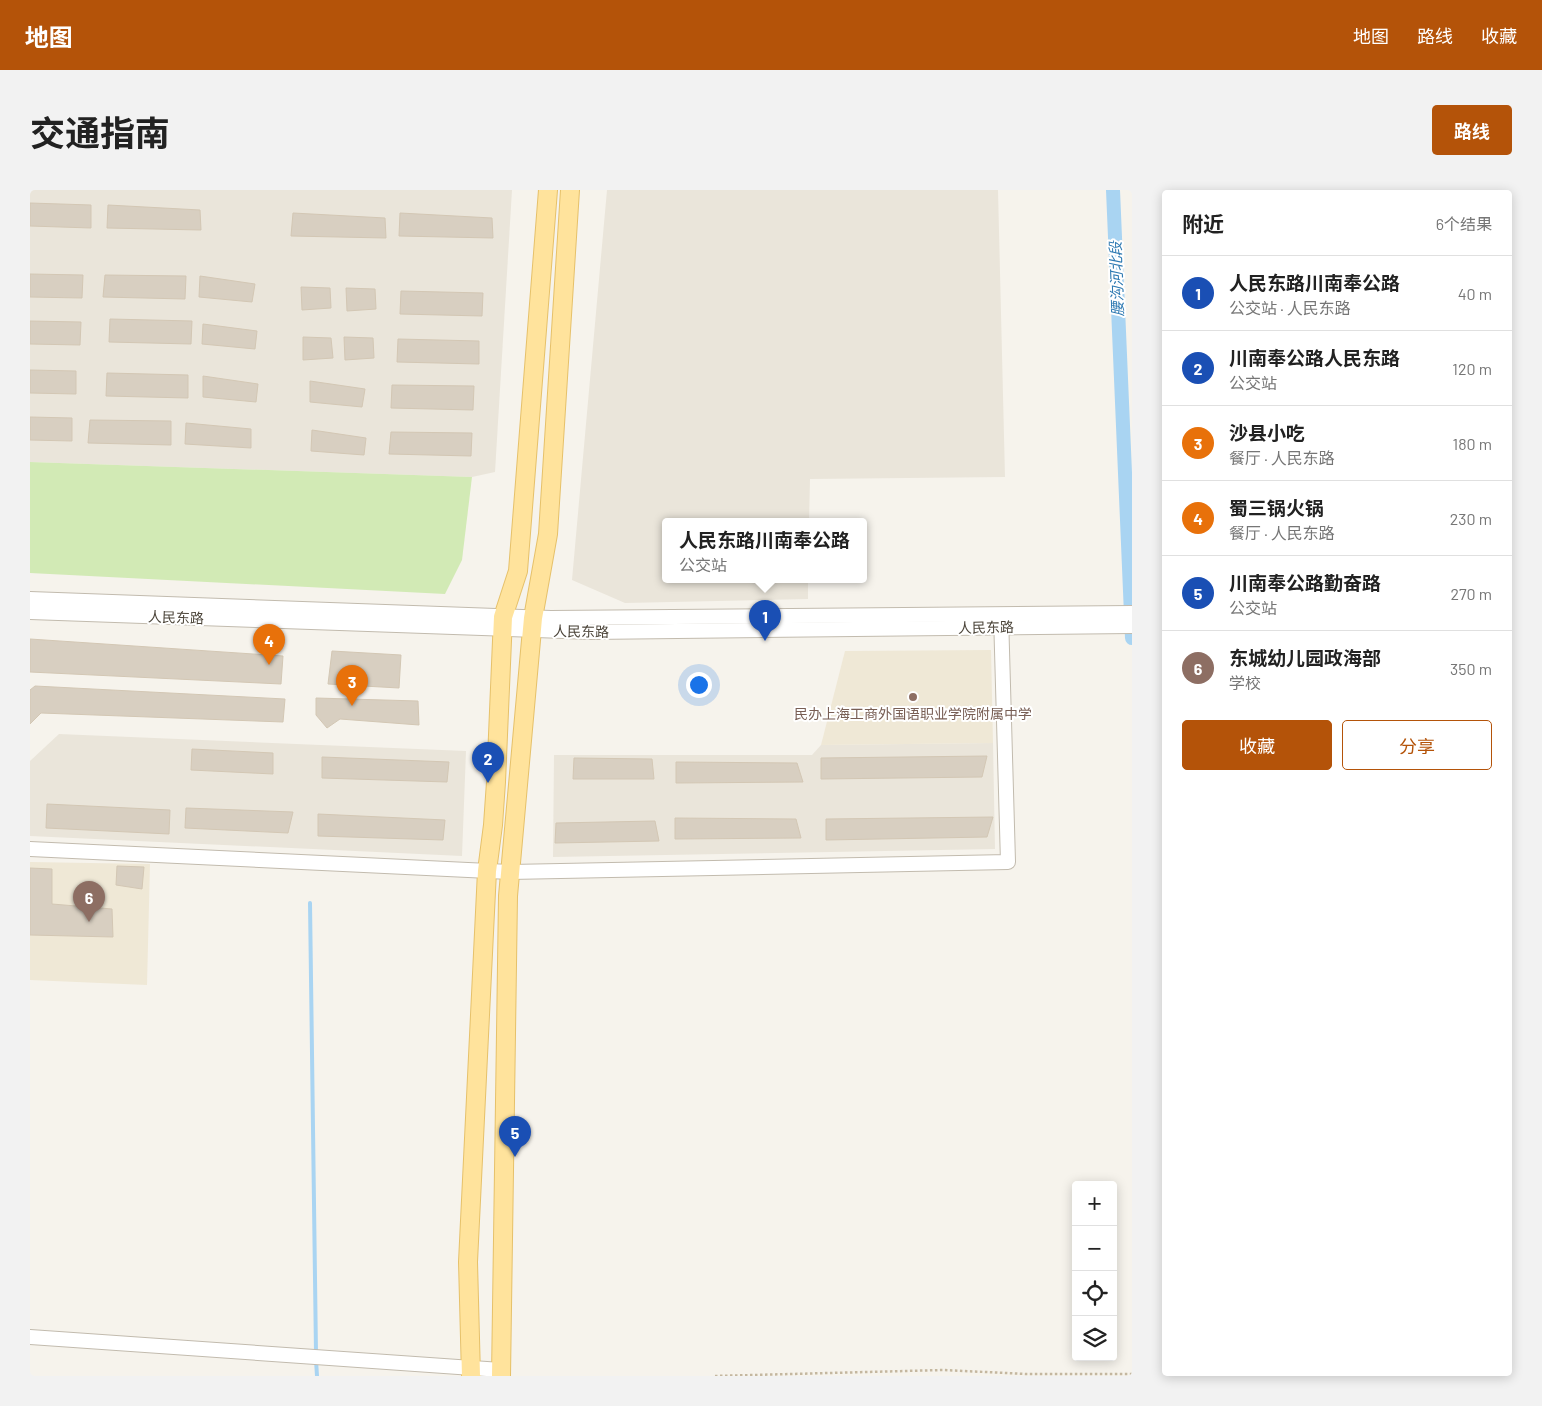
<!DOCTYPE html>
<html lang="zh">
<meta charset="utf-8">
<style>
body{margin:0;font-family:Barlow,"Noto Sans SC",sans-serif;background:#f2f2f2;color:#222}
.controls{position:absolute;right:15px;bottom:15px;display:grid;overflow:hidden;border-radius:5px;box-shadow:0 2px 12px #0003}
.controls button{width:45px;height:45px;display:grid;place-items:center;padding:0;border:0;border-bottom:1px solid #e0e0e0;background:#fff;color:#222;font:25px sans-serif}
.you{position:absolute;left:668px;top:494px;width:18px;height:18px;margin:-12px;border:4px solid #fff;border-radius:50%;background:#1a73e8;box-shadow:0 0 0 8px #1a73e833}
.badge{display:grid;place-items:center;width:32px;height:32px;border-radius:50%;background:#b45309;color:#fff;font-size:16px;font-weight:700}
.pin{position:absolute;translate:-50% -41px;filter:drop-shadow(0 1px 2px #0008)}
.pin::after{content:'';position:absolute;top:26px;width:18px;height:15px;background:inherit;clip-path:polygon(0 0,100% 0,50% 100%)}
.popup{position:absolute;left:632px;top:328px;width:205px;height:65px;box-sizing:border-box;display:grid;place-content:center;border-radius:5px;background:#fff;filter:drop-shadow(0 1px 4px #0005);font-size:16px;white-space:nowrap;color:#767676}
.popup b{font-size:19px;color:#222}
.popup::after{content:'';position:absolute;left:50%;top:100%;margin-left:-10px;border:10px solid transparent;border-top-color:#fff}
.list{margin:0;padding:0;list-style:none}
h2{display:flex;justify-content:space-between;align-items:center;height:65px;margin:0;padding:0 20px;font-size:21px}
h2 small{font-size:16px;font-weight:400;color:#767676}
.list li{display:grid;grid-template-columns:32px 1fr auto;gap:15px;align-items:center;box-sizing:border-box;height:75px;padding:0 20px;border-top:1px solid #e0e0e0}
.list b{display:block;font-size:19px;white-space:nowrap}
.list p{margin:0;font-size:16px;white-space:nowrap;color:#767676}
.list em{font-size:16px;font-style:normal;color:#767676}
.actions{display:flex;gap:10px;padding:15px 20px}
.actions a{flex:1;padding:11px 0;border:1px solid #b45309;border-radius:5px;text-align:center;font-size:18px;color:#b45309}
.actions .main{background:#b45309;color:#fff}
.icon{flex:none;width:28px;height:28px;fill:none;stroke:currentColor;stroke-width:2;stroke-linecap:round;stroke-linejoin:round}
.map{position:relative;flex:none;width:1102px;height:1186px;overflow:hidden;border-radius:5px}
header{display:flex;align-items:center;gap:30px;box-sizing:border-box;height:70px;padding:0 25px;background:#b45309;color:#fff}
header strong{font-size:24px}
nav{display:flex;gap:28px;margin-inline-start:auto;font-size:18px}
.intro{display:flex;align-items:center;justify-content:space-between;box-sizing:border-box;height:120px;padding:0 30px}
h1{margin:0;font-size:35px}
.button{padding:12px 22px;border-radius:5px;background:#b45309;color:#fff;font-size:18px;font-weight:700}
main{display:flex;gap:30px;padding:0 30px}
aside{flex:1;background:#fff;border-radius:5px;box-shadow:0 2px 12px #0003}
.map>svg:first-child{display:block}
.residential{fill:#eae5da}
.education{fill:#efe8d6}
.green{fill:#d2eab5}
.lines{fill:none;stroke-linecap:round;stroke-linejoin:round}
.stream{stroke:#a9d4f2;stroke-width:4}
.canal{stroke:#a9d4f2;stroke-width:14}
.building{fill:#d8cfc1;stroke:#d3c7b4}
.minor-casing{stroke:#c2bbae;stroke-width:16}
.major-casing{stroke:#e6c16a;stroke-width:20}
.path{stroke:#c4b79f;stroke-width:2.5;stroke-dasharray:2.5 2.5;stroke-linecap:butt}
.minor{stroke:#fff;stroke-width:14}
.major{stroke:#ffe39c;stroke-width:18}
.education-dot{fill:#8d6e63;stroke:#fff;stroke-width:2}
.labels{text-anchor:middle;dominant-baseline:central;stroke-width:4;stroke-linejoin:round;paint-order:stroke}
.street-label{font-size:14px;fill:#4b4439;stroke:#fff}
.education-label{font-size:14px;fill:#785e54;stroke:#fff}
.water-label{font-size:15px;font-style:italic;fill:#2e7ab2;stroke:#fff}
</style>
<header>
<strong>地图</strong>
<nav><a>地图</a><a>路线</a><a>收藏</a></nav>
</header>
<div class="intro"><h1>交通指南</h1><a class="button">路线</a></div>
<main>
<div class="map">
<svg width="1102" height="1186" viewBox="0 0 1102 1186">
<rect width="100%" height="100%" fill="#f6f3ec"/>
<g class="residential">
<polygon points="0,0 482,0 465,282 442,287 0,272"/>
<polygon points="577,0 968,0 975,287 780,289 779,332 636,332 636,390 778,390 778,409 595,413 542,390"/>
<polygon points="29,544 436,561 432,666 0,646 0,571"/>
<polygon points="963,553 965,659 523,667 524,565 782,565 791,555"/>
</g>
<g class="education">
<polygon points="961,460 963,553 791,555 815,461"/>
<polygon points="0,672 120,674 117,795 0,790"/>
</g>
<polygon class="green" points="0,272 442,287 432,370 415,404 0,383"/>
<g class="lines">
<g class="stream">
<polyline points="280,713 286,1163"/>
<polyline points="286,1170 287,1186"/>
</g>
<polyline class="canal" points="1083,0 1102,448"/>
</g>
<g class="building">
<polygon points="0,13 61,15 61,38 0,36"/>
<polygon points="78,15 170,20 171,40 77,38"/>
<polygon points="263,23 355,28 356,48 261,46"/>
<polygon points="370,23 462,28 463,48 369,46"/>
<polygon points="0,84 53,85 52,108 0,107"/>
<polygon points="75,85 156,86 155,109 73,107"/>
<polygon points="170,86 225,94 222,112 169,107"/>
<polygon points="271,97 300,98 301,118 272,120"/>
<polygon points="316,98 345,99 346,119 317,121"/>
<polygon points="371,101 453,103 452,126 370,124"/>
<polygon points="80,129 162,131 161,154 79,152"/>
<polygon points="0,131 51,132 50,155 0,154"/>
<polygon points="173,134 227,141 225,159 172,154"/>
<polygon points="273,147 301,148 303,168 273,170"/>
<polygon points="314,147 343,148 344,168 315,170"/>
<polygon points="368,149 449,151 449,174 367,172"/>
<polygon points="0,180 46,181 46,204 0,203"/>
<polygon points="77,183 158,185 158,208 76,206"/>
<polygon points="173,186 228,194 226,212 173,207"/>
<polygon points="280,191 335,199 332,217 280,212"/>
<polygon points="362,195 444,196 443,220 361,218"/>
<polygon points="0,227 42,228 42,251 0,250"/>
<polygon points="60,230 141,231 141,255 58,253"/>
<polygon points="156,233 221,239 221,258 155,254"/>
<polygon points="282,240 336,248 334,265 281,261"/>
<polygon points="361,242 442,243 441,266 359,264"/>
<polygon points="0,449 253,466 251,494 0,482"/>
<polygon points="302,461 371,465 369,498 298,494"/>
<polygon points="5,496 255,509 253,532 11,523 0,534 0,500"/>
<polygon points="286,508 388,511 389,535 310,529 297,538 286,525"/>
<polygon points="162,559 243,563 243,584 161,580"/>
<polygon points="957,566 952,587 791,589 791,568"/>
<polygon points="292,567 419,572 417,592 292,588"/>
<polygon points="544,568 622,569 624,589 543,589"/>
<polygon points="646,572 767,573 773,592 646,593"/>
<polygon points="17,614 140,620 139,644 16,638"/>
<polygon points="156,618 263,622 258,643 155,638"/>
<polygon points="288,624 415,630 413,650 288,646"/>
<polygon points="963,627 957,647 796,650 796,629"/>
<polygon points="645,628 766,629 771,648 645,649"/>
<polygon points="625,631 629,651 525,653 526,633"/>
<polygon points="87,676 114,677 112,699 86,695"/>
<polygon points="0,678 22,679 22,714 82,719 83,747 0,745"/>
</g>
<g class="lines">
<g class="minor-casing">
<g id="minor">
<polyline points="0,409 521,428 1102,423"/>
<polyline points="0,422 561,442 1102,436"/>
<polyline points="0,659 480,682 978,672 971,425"/>
<polyline points="0,1147 471,1180"/>
</g>
</g>
<g class="major-casing">
<g id="major">
<polyline points="441,1186 438,1072 457,681 463,635 466,592 473,427 488,381 518,0"/>
<polyline points="471,1186 478,706 503,428 518,344 540,0"/>
</g>
</g>
<polyline class="path" points="685,1186 913,1180 997,1184 1102,1184"/>
<use href="#minor" class="minor"/>
<use href="#major" class="major"/>
</g>
<circle class="education-dot" cx="883" cy="507" r="5"/>
<g class="labels">
<g class="street-label">
<text transform="translate(146 427) rotate(2)">人民东路</text>
<text transform="translate(956 437) rotate(-1)">人民东路</text>
<text transform="translate(551 441) rotate(1)">人民东路</text>
</g>
<g class="education-label">
<text x="883" y="523">民办上海工商外国语职业学院附属中学</text>
</g>
<g class="water-label">
<text transform="translate(1086 89) rotate(-92)">腰沟河北段</text>
</g>
</g>
</svg>
<div class="controls">
<button>+</button>
<button>−</button>
<button><svg class="icon" aria-label="locate" viewBox="0 0 24 24"><circle cx="12" cy="12" r="6"/><path d="M12 2v4M12 18v4M2 12h4M18 12h4"/></svg></button>
<button><svg class="icon" aria-label="layers" viewBox="0 0 24 24"><path d="M12 4l9 5-9 5-9-5zM3 14l9 5 9-5"/></svg></button>
</div>
<div class="you"></div>
<div class="pin badge" style="left:735px;top:451px;background:#1a4fb4">1</div>
<div class="popup"><b>人民东路川南奉公路</b>公交站</div>
<div class="pin badge" style="left:458px;top:593px;background:#1a4fb4">2</div>
<div class="pin badge" style="left:322px;top:516px;background:#e8710a">3</div>
<div class="pin badge" style="left:239px;top:475px;background:#e8710a">4</div>
<div class="pin badge" style="left:485px;top:967px;background:#1a4fb4">5</div>
<div class="pin badge" style="left:59px;top:732px;background:#8d6e63">6</div>
</div>
<aside>
<h2>附近<small>6个结果</small></h2>
<ul class="list">
<li><span class="badge" style="background:#1a4fb4">1</span><div><b>人民东路川南奉公路</b><p>公交站 · 人民东路</p></div><em>40 m</em></li>
<li><span class="badge" style="background:#1a4fb4">2</span><div><b>川南奉公路人民东路</b><p>公交站</p></div><em>120 m</em></li>
<li><span class="badge" style="background:#e8710a">3</span><div><b>沙县小吃</b><p>餐厅 · 人民东路</p></div><em>180 m</em></li>
<li><span class="badge" style="background:#e8710a">4</span><div><b>蜀三锅火锅</b><p>餐厅 · 人民东路</p></div><em>230 m</em></li>
<li><span class="badge" style="background:#1a4fb4">5</span><div><b>川南奉公路勤奋路</b><p>公交站</p></div><em>270 m</em></li>
<li><span class="badge" style="background:#8d6e63">6</span><div><b>东城幼儿园政海部</b><p>学校</p></div><em>350 m</em></li>
</ul>
<div class="actions"><a class="main">收藏</a><a>分享</a></div>
</aside>
</main>
